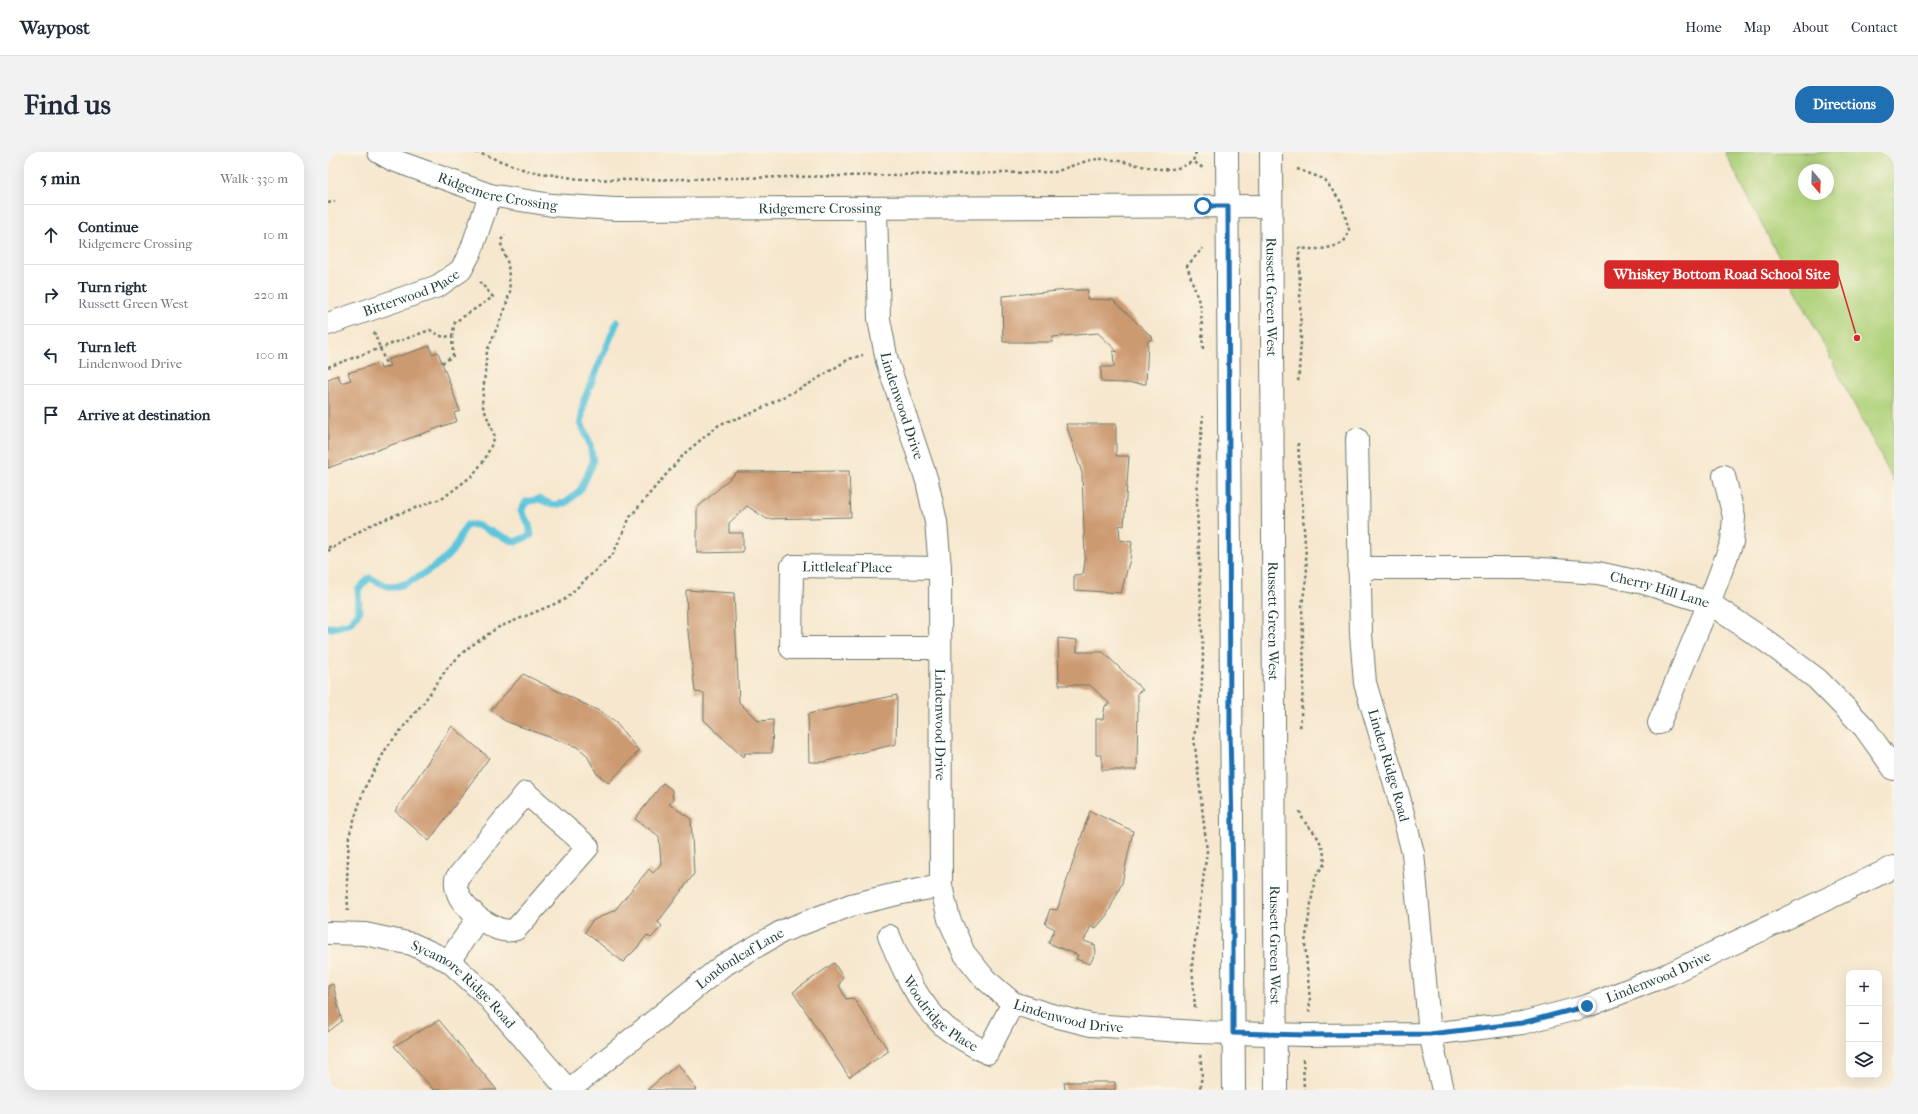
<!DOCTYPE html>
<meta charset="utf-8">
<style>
body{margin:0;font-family:"IM FELL French Canon",serif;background:#f2f2f3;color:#1f2937}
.controls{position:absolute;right:12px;bottom:12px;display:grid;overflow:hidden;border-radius:8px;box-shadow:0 4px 16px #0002}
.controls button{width:36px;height:36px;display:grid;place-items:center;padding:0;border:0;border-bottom:1px solid #e0e1e3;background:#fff;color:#1f2937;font:20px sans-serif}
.compass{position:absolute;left:1470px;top:12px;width:36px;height:36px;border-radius:50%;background:#fff;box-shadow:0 4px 16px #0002;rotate:161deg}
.stop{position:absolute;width:12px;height:12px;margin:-9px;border:3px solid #1f6fb2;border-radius:50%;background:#fff}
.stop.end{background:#1f6fb2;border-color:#fff;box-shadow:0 1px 4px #0008}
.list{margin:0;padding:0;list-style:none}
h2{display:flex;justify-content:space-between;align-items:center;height:52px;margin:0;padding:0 16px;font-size:17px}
h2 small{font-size:13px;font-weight:400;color:#747a83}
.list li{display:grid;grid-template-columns:26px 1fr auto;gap:12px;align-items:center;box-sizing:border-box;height:60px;padding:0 16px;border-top:1px solid #e0e1e3}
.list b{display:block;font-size:15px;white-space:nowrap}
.list p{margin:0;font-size:13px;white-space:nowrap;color:#747a83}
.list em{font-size:13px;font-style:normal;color:#747a83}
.icon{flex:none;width:22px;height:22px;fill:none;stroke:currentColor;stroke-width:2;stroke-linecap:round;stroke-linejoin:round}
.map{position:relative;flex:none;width:1566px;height:938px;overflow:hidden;border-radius:16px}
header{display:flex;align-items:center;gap:24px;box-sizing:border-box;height:56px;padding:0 20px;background:#fff;border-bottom:1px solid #e0e1e3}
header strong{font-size:19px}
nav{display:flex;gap:22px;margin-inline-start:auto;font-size:14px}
.intro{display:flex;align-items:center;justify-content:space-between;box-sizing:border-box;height:96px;padding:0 24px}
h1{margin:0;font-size:28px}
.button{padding:10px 18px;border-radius:16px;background:#1f6fb2;color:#fff;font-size:14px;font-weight:700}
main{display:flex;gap:24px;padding:0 24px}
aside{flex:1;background:#fff;border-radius:16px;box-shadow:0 4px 16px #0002}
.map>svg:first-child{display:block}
.green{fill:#afd27a;stroke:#678857;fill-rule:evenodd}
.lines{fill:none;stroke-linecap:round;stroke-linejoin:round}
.stream{stroke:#5fc5dc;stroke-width:7}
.building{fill:#cc9a71}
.minor-casing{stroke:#6a786a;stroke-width:24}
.path{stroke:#6a786a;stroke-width:2.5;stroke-dasharray:3 3;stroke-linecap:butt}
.minor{stroke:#fff;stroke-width:22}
.route{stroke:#1f6fb2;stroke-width:5}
.labels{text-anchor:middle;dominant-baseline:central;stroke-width:3;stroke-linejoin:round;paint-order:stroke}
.street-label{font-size:14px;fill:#1f3d34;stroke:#fcf5e5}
.leader{fill:none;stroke:#d62828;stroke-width:1.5}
.callout-dot{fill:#d62828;stroke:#fcf5e5;stroke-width:1.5}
.callout{fill:#d62828;stroke:#d62828;stroke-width:1.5}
.callout-label{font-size:15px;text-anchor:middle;font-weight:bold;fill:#fff}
</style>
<header>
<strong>Waypost</strong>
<nav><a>Home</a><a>Map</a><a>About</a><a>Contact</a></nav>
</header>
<div class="intro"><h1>Find us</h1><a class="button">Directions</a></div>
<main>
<aside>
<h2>5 min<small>Walk · 330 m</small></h2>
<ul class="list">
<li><svg class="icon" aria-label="ahead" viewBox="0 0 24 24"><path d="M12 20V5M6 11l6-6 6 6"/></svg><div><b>Continue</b><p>Ridgemere Crossing</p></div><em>10 m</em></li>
<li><svg class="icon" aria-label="right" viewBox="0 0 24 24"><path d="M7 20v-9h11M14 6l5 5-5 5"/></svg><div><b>Turn right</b><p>Russett Green West</p></div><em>220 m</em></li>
<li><svg class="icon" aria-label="left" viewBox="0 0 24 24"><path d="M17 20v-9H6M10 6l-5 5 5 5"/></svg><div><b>Turn left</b><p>Lindenwood Drive</p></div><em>100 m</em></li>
<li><svg class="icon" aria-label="arrive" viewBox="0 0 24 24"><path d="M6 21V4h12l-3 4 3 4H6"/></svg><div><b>Arrive at destination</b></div></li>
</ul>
</aside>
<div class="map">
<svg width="1566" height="938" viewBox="0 0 1566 938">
<rect width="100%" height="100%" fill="#fcf5e5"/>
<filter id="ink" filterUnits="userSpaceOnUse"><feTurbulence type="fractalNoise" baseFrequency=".025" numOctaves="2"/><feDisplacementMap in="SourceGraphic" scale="8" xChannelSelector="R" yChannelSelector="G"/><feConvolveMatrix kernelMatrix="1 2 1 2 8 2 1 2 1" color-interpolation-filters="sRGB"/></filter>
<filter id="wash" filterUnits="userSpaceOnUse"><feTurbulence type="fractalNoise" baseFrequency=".012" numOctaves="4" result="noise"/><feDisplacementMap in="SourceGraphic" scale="16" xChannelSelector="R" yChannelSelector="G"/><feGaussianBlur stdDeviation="0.9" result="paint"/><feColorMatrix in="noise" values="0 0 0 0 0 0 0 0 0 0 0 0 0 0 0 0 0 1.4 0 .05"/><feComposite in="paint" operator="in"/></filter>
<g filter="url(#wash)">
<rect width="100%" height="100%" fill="#f6e7ce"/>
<path class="green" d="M1397,0H1566V330ZM1476,18H1500V42H1476Z"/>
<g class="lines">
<path class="stream" d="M0,475L4,476L23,471L31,460L30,438L41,426C48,428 58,435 64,435C80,434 114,412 124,399C131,391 132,381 139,373H148L187,390L203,383L201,373L193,359L198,350L211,347L225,353L238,351L253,337L265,310L262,292L253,271L256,248L289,170"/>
</g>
<g id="blocks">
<g class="building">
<polygon points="740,138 760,138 759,147 785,148 825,186 820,189 818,232 773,230 773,215 786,215 785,199 790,200 770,181 725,185 724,190 675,190 674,144"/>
<polygon points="102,194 104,202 110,200 132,259 126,261 129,269 0,316 0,227 10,223 13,231 23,228 20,221 51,211 53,217 62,214 59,208"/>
<polygon points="738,272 788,272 788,304 801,304 796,374 791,373 792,388 804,390 802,407 793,441 746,438 746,423 755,422 757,409 754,321"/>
<polygon points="521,319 523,365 439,367 419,354 401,371 401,381 415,381 415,400 369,401 369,356 409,320"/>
<polygon points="358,438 406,441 411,550 430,569 445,568 444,601 417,601 416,606 376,568 376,541 367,540 359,471"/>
<polygon points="730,486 749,488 749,500 775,500 815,538 810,540 809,618 774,618 774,603 768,603 768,567 775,567 777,554 782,552 762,533 731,533"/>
<polygon points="195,522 275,561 288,571 311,599 281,631 269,622 258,602 249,595 177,569 163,558"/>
<polygon points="569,543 568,592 495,610 481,610 480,562"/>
<polygon points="124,574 161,606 101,689 67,659"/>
<polygon points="335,631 344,638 345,648 341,652 363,667 366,722 330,770 334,774 323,786 319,783 308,797 295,810 257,780 264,769 287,758 321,717 325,721 333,712 331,684 307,667"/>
<polygon points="762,659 805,679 794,731 779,763 768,776 763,774 756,789 767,793 768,800 762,812 748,807 750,803 720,791 727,777 717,772 722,757 729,758"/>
<polygon points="506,811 515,825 511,833 518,847 525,846 561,899 521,925 465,840"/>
<polygon points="5,832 14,869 0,880 0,834"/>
<polygon points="111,868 169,938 106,938 66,894"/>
<polygon points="350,912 369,938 319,938"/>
<polygon points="736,930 787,930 787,938 737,938"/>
</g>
</g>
</g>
<g filter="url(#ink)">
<use href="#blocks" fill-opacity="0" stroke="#6a786a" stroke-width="1"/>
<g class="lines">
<g class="minor-casing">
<g id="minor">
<path id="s1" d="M51,0L65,8L162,43L224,53L287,57L943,54"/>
<polyline points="899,0 906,938"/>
<path id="s2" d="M943,0L948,938"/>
<path id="s3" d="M548,57L551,167L559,209L599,329L608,370L612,416L613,734L621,767L636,801L657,827L685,851L723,863L763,873L869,880L978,883L1102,882L1194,871L1259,854L1341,822L1566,715"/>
<path id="s4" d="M0,172L110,134L133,118L143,99L162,43"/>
<path id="s5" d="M1029,287L1033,482L1037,531L1070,642L1085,701L1102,882L1115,938"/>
<path id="s6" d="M1031,416H1199L1270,421L1316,431L1381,451L1438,489L1489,527L1536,575L1566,617"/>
<path id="s7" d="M612,496H463L464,414L612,416"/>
<polyline points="1331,571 1381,451 1404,390 1406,365 1396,324"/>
<path id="s8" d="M0,781L37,782L84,792L121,809L158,843L240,938"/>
<path id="s9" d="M561,784C575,818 589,850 617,875C629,885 645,893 659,901L685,851"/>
<path d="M121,809L150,766C163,773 173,782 188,777L260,695L198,641L128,727C126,745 139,754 150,766"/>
<path id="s10" d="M241,938L394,814L455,779L523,753L569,742L613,734"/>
</g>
</g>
<g class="path">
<path d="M148,0L200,19L251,27L303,28L727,20C739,16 759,7 772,7C802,6 837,29 865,9"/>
<polyline points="868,0 865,9 875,16"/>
<path d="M969,17L996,27L1013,50L1021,78L1016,90C1000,98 988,98 971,96L973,190L970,232"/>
<polyline points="0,51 7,49"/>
<polyline points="173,88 177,83"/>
<polyline points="46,180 59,215"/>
<polyline points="875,197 873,156 859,114 875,96"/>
<polyline points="114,211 125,204 124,184"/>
<polyline points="0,215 102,178 115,185 124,184 127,170 165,145 152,130"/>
<polyline points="970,291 979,420 974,454 976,523 972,577"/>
<polyline points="0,395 7,395"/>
<polyline points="0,399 40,374 70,362 115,346 145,323 157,307 167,285 154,252 159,199 177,157 182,139 180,112 172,89"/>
<path d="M972,659C975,672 981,673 988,683C994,692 996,700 997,711L987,725L977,791L982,849L981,860"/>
<polyline points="20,759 19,729 21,684 36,637 59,595 96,550 120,515 140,496 169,476 236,448 285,402 302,365 328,334 357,301 392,272 422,262 453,246 481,232 521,207 535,203"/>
<polyline points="867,856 864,812 879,699 866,585 873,546 875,505 869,354 870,312 875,264"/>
<polyline points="872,903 874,921 872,938"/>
<polyline points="975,907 976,938"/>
</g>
<use href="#minor" class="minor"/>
</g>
</g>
<g class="lines" filter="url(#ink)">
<polyline class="route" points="875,54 900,54 902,577 905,727 905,881 978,883 1102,882 1194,871 1259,854"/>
</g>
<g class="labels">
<g class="street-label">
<text stroke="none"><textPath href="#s1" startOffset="126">Ridgemere Crossing</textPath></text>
<text stroke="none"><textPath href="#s1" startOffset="450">Ridgemere Crossing</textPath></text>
<text stroke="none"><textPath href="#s4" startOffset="89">Bitterwood Place</textPath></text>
<text stroke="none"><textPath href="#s2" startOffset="145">Russett Green West</textPath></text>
<text stroke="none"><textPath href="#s3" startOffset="200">Lindenwood Drive</textPath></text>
<text stroke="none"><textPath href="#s7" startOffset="286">Littleleaf Place</textPath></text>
<text stroke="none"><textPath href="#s6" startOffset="303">Cherry Hill Lane</textPath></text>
<text stroke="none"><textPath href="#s2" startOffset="469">Russett Green West</textPath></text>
<text stroke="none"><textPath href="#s3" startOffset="524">Lindenwood Drive</textPath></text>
<text stroke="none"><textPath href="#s5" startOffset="330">Linden Ridge Road</textPath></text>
<text stroke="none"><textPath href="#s2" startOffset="793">Russett Green West</textPath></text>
<text stroke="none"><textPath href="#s10" startOffset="216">Londonleaf Lane</textPath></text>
<text stroke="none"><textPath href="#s3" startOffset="1484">Lindenwood Drive</textPath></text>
<text stroke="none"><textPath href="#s8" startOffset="151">Sycamore Ridge Road</textPath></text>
<text stroke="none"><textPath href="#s9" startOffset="95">Woodridge Place</textPath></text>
<text stroke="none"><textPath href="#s3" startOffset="884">Lindenwood Drive</textPath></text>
</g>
</g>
<path class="leader" d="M1529 186L1510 122"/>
<circle class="callout-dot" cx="1529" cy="186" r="4"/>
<rect class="callout" x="1277" y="109" width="233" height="27" rx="4"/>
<g class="callout-label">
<text x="1394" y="127">Whiskey Bottom Road School Site</text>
</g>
</svg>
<div class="controls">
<button>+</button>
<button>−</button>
<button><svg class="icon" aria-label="layers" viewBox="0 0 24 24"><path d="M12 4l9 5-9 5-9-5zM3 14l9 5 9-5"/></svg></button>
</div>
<svg class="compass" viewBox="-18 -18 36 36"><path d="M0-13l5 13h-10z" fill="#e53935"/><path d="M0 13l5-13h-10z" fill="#747a83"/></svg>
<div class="stop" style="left:875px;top:54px"></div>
<div class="stop end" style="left:1259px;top:854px"></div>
</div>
</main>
